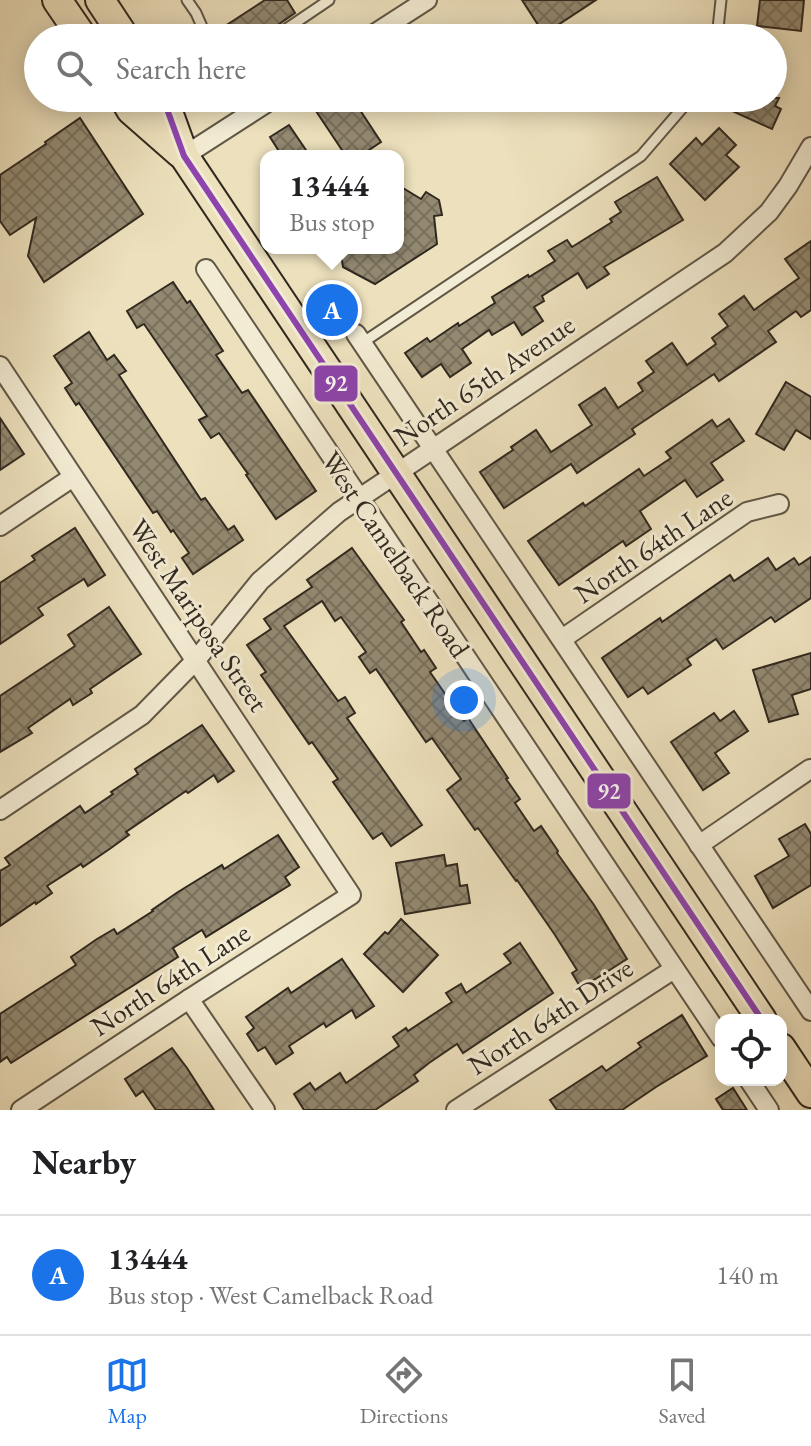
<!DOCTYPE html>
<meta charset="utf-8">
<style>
body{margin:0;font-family:"EB Garamond",serif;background:#f6f6f6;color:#202124}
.controls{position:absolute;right:24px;bottom:24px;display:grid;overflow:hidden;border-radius:16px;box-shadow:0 4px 20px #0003}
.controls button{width:72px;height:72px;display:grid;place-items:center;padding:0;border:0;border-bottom:2px solid #e0e0e0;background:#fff;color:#202124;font:40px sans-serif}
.you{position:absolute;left:464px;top:700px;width:28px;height:28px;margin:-20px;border:6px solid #fff;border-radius:50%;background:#1a73e8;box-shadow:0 0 0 12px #1a73e833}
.badge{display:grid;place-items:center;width:52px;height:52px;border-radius:50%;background:#1a73e8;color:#fff;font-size:26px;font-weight:700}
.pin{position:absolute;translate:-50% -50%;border:4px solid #fff;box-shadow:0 2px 8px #0006}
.popup{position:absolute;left:260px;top:150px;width:144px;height:104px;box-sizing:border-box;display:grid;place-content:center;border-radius:16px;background:#fff;filter:drop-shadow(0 2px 6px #0005);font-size:26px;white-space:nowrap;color:#757577}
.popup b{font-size:30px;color:#202124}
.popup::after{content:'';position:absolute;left:50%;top:100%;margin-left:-16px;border:16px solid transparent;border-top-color:#fff}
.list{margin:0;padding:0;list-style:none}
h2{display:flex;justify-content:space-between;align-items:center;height:104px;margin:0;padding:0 32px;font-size:34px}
h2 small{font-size:26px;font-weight:400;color:#757577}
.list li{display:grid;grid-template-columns:52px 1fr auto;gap:24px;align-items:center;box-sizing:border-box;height:120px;padding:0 32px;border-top:2px solid #e0e0e0}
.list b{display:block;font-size:30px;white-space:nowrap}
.list p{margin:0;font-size:26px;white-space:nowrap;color:#757577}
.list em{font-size:26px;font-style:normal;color:#757577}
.icon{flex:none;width:44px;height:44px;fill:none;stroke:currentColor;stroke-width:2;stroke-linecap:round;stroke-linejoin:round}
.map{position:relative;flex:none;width:811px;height:1110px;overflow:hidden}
.search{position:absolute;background:#fff;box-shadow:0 4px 20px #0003;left:24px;right:24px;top:24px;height:88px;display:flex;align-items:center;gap:20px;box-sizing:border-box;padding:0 28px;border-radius:44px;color:#757577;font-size:30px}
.sheet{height:224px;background:#fff}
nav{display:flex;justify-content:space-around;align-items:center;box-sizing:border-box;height:112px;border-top:2px solid #e0e0e0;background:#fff;font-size:22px;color:#757577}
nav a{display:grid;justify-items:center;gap:4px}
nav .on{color:#1a73e8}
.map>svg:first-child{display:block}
.building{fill:url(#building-cross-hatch);stroke:#31291f;stroke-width:2}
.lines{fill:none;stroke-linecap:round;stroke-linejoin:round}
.service-casing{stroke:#605746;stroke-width:13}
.minor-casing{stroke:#605746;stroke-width:22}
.primary-casing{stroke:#31291f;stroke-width:32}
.service{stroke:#f3ecd4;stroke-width:9}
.minor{stroke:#f3ecd4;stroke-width:18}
.primary{stroke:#ede1bd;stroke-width:28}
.bus-1-casing{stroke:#f3ecd4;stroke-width:12}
.bus-1{stroke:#8e44ad;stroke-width:6}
.labels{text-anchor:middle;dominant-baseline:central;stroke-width:6;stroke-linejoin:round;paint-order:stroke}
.street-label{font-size:28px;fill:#31291f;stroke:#f3ecd4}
.line-badge{stroke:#f3ecd4;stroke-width:3}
.badge-label{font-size:22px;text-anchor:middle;font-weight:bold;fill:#fff}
</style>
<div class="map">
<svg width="811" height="1110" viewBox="0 0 811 1110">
<defs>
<pattern id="building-cross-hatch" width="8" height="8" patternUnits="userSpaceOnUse" patternTransform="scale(2)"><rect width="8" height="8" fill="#938971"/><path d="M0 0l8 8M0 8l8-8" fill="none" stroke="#79705c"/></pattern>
</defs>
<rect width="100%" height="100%" fill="#ede1bd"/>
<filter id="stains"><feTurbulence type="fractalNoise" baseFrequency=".0025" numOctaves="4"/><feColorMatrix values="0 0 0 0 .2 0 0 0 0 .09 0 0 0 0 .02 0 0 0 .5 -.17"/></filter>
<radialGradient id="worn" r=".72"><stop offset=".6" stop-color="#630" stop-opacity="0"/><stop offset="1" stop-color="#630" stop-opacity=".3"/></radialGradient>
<g class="building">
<polygon points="265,0 287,0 295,13 259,38 229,38 222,28"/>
<polygon points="522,0 596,0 544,34"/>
<polygon points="760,0 804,0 801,31 757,26"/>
<polygon points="330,98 352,98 381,142 360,156 346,156 314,108"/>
<polygon points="736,98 779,98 775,106 781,109 772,129 730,110"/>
<polygon points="80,118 143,214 44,282 28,256 36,218 10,235 0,221 0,175 46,144 45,142"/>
<polygon points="289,125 310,156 282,156 270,137"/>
<polygon points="719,128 736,145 726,155 739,167 705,200 670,164 696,138 702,145"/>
<polygon points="657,177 683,220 604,267 609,274 587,288 578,273 542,296 544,301 534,307 543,321 522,335 514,322 492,335 489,330 462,349 471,363 450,377 441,364 422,377 405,353 427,338 430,342 458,323 459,326 495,303 492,297 528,275 529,277 555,261 548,251 567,240 572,247 612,222 610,219 621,212 615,202"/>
<polygon points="398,185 421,199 426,192 439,200 442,215 434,216 437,244 375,284 343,267 340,248 398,248"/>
<polygon points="811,241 811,310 801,317 796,311 768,331 776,342 719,381 714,374 632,429 635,434 577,473 571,464 504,508 480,472 513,450 511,447 536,430 551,452 592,425 579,405 605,388 618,408 643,391 638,383 654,372 646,361 672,343 687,365 716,344 712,338 728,326 719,314 744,296 754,310 799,278 785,259"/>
<polygon points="173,282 187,303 190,301 223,351 216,355 242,393 248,390 316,491 276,519 246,475 248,474 219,433 211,438 199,420 207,416 144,324 137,328 127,311"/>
<polygon points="89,332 107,360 114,355 126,371 119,375 201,500 205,498 228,530 234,526 243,540 193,574 182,558 189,553 173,530 171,532 157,511 153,513 79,403 76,405 65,388 72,383 54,356"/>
<polygon points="786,382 811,397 811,439 796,430 784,450 756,434"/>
<polygon points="0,418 24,454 0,470"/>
<polygon points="729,419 744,441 711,463 723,480 697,497 685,480 640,511 651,529 626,546 623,541 559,585 528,541 583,503 585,506 639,469 644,476 671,458 666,452 712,420 717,427"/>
<polygon points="75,528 105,575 88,586 84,579 38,608 43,615 0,644 0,583 35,560 32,556"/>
<polygon points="352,548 404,620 401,622 421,652 424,650 436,668 430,672 464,721 468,718 508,778 506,779 520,799 515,803 534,831 541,826 558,851 557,853 594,905 627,959 581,988 572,973 577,970 555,935 517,880 516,881 478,828 475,830 447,790 461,779 432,738 426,742 376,669 370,673 359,657 366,652 341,617 335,621 322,601 284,626 338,701 345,697 355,713 347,718 422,825 391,846 382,833 373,839 333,782 338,779 312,742 309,744 261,675 266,672 247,645 271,629 264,619 312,587 307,580"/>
<polygon points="811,557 811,598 775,622 771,617 723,649 716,639 687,659 691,665 648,694 643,687 628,697 602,658 660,618 662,622 730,575 734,581 768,558 776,570 794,558 799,565"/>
<polygon points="109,607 141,654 90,689 92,693 73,705 70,699 28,728 32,733 0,752 0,696 75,646 68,635"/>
<polygon points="811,653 811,689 792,695 798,714 769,722 753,670"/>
<polygon points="734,711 748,731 715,753 729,773 703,790 671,742 714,713 720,721"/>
<polygon points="202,725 234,771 218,782 214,775 188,793 186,791 126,832 129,835 111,848 83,867 81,864 47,886 52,893 36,904 35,902 0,926 0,871 10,865 5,858 80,806 85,813 113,794 111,792 138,774 135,769"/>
<polygon points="805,824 811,834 811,885 773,908 755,876 789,856 779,839"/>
<polygon points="278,835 299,867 285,877 290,885 206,937 202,930 173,948 178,957 11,1063 7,1057 0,1062 0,1014 76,965 71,957 97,939 114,929 117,934 153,911 152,910 178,892 222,865 224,869"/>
<polygon points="444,855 446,866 457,864 460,886 467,885 470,903 405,914 396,863"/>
<polygon points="401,919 438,955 403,992 364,954 385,932 388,934"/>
<polygon points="520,943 553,993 463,1053 457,1044 429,1063 414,1075 418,1081 375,1110 304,1110 294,1094 310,1083 315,1090 340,1073 346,1083 399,1046 393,1037 406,1028 408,1031 452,1002 446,993 461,984 466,993 511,963 504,954"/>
<polygon points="342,959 374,1006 356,1018 352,1010 326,1027 324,1023 289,1046 293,1053 276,1064 265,1047 258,1051 247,1034 254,1028 246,1017 288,988 291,993"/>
<polygon points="682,1015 707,1056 656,1087 622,1110 557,1110 550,1100 602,1066 606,1071 641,1047 638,1043"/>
<polygon points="172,1048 187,1068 214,1110 156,1110 143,1091 136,1096 125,1079"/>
<polygon points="733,1088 747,1110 723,1110 716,1099"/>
</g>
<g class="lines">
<g class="service-casing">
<g id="service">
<polyline points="187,0 196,13 207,38"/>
<polyline points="273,38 329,0"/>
<polyline points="717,38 721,0"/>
<polyline points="362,343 641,156 691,98"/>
</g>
</g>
<g class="minor-casing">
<g id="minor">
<polyline points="368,38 427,0"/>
<polyline points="184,156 274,98"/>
<polyline points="206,269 721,1038"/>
<polyline points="356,334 811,1011"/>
<polyline points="0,366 351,895 189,999 21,1110"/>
<polyline points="0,526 73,477"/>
<polyline points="562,639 747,512 779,504"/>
<polyline points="0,810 142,715 196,660 260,581 339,512 725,253 769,212 788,186 811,147"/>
<polyline points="699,845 810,769"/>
<polyline points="189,999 265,1110"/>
<polyline points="749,1080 769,1110"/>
<polyline points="456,1110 674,969"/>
</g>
</g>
<g class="primary-casing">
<g id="primary">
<polyline points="57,0 83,38"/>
<polyline points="100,0 125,38"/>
<polyline points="124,98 131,110 180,153"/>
<polyline points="163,98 184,156 762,1020"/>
<polyline points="781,1048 811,1093"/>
</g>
</g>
<use href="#service" class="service"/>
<use href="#minor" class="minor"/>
<use href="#primary" class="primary"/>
<g class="bus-1-casing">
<polyline id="bus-1" points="163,98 184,156 762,1020"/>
</g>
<use href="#bus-1" class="bus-1"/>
</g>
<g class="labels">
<g class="street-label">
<text transform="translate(484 380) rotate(-34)">North 65th Avenue</text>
<text transform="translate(653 545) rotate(-34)">North 64th Lane</text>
<text transform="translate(396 554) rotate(56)">West Camelback Road</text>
<text transform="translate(199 615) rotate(56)">West Mariposa Street</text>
<text transform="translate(170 979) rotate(-33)">North 64th Lane</text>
<text transform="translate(550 1016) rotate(-33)">North 64th Drive</text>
</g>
</g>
<g class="line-badge">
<rect x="313" y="364" width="46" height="39" rx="8" fill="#8e44ad"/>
<rect x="586" y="772" width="46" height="38" rx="8" fill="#8e44ad"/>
</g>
<g class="badge-label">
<text x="336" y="391">92</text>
<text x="609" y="799">92</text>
</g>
<rect width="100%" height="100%" filter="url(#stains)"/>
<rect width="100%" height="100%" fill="url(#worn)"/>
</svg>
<div class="controls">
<button><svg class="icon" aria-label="locate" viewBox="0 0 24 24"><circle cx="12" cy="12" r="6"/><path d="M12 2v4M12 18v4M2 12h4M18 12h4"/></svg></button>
</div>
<div class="you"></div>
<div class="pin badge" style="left:332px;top:310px">A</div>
<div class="popup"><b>13444</b>Bus stop</div>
<div class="search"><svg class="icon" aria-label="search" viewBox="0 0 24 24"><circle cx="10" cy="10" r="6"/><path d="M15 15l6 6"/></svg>Search here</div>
</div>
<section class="sheet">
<h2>Nearby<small></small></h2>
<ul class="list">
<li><span class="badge">A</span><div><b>13444</b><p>Bus stop · West Camelback Road</p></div><em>140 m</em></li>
</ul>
</section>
<nav>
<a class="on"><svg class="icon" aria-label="map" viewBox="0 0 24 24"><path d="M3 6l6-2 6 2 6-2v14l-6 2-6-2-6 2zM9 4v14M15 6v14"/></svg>Map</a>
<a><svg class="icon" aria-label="directions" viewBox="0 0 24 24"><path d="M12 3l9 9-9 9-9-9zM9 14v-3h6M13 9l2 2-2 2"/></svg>Directions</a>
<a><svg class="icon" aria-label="saved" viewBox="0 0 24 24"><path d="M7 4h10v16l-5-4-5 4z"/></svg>Saved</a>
</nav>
